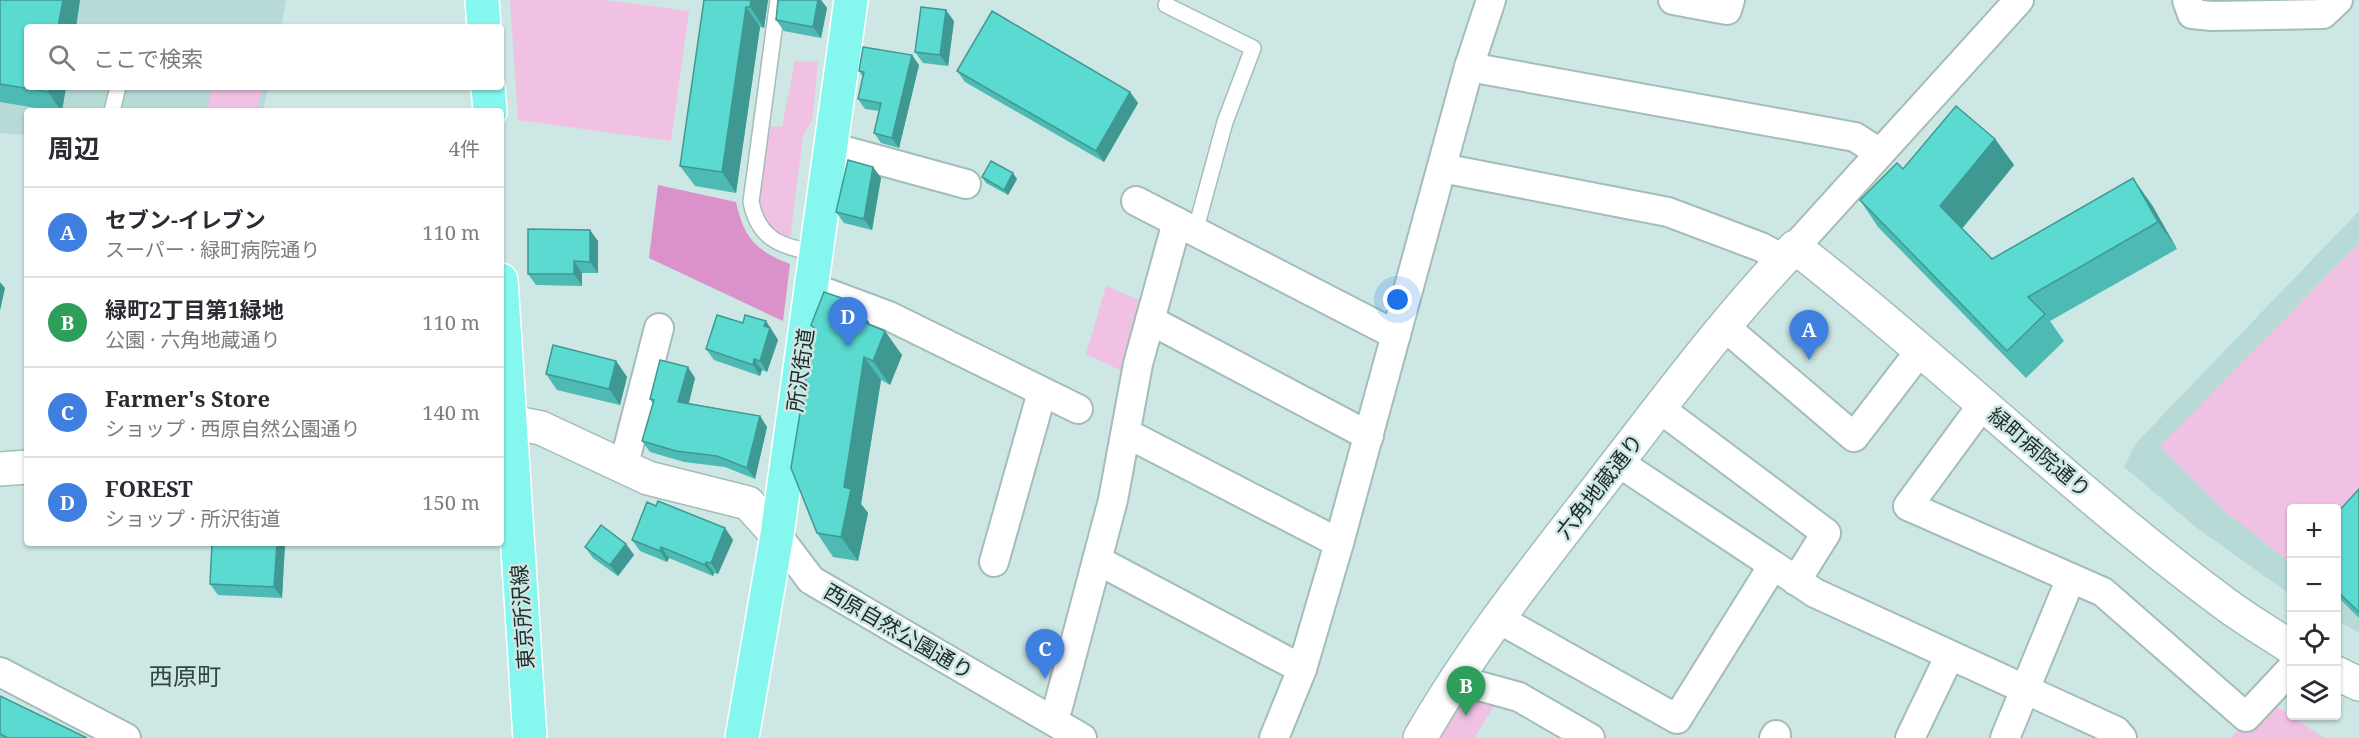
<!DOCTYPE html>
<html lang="ja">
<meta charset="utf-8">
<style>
body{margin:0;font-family:"Noto Serif","Noto Sans JP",serif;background:#f2f2f3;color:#2b2b33}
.controls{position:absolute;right:18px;bottom:18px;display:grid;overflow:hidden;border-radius:6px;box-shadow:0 2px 4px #0004}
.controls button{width:54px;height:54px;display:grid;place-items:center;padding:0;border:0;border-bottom:2px solid #e1e1e2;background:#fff;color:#2b2b33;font:30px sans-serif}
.you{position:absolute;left:1398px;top:300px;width:21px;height:21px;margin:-15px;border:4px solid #fff;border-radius:50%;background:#1a73e8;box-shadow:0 0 0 9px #1a73e833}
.badge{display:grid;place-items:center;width:39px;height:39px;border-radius:50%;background:#2563eb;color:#fff;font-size:20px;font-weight:700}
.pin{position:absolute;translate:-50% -50px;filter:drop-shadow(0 2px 3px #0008)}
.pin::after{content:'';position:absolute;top:32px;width:21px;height:18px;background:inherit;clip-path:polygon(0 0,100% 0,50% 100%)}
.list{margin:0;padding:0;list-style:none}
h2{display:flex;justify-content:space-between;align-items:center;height:78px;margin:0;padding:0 24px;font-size:26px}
h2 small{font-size:20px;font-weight:400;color:#7c7c81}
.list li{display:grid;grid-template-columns:39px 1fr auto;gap:18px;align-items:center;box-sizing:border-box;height:90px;padding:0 24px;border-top:2px solid #e1e1e2}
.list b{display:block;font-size:22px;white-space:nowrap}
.list p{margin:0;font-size:20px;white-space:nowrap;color:#7c7c81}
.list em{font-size:20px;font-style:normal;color:#7c7c81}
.icon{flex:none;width:33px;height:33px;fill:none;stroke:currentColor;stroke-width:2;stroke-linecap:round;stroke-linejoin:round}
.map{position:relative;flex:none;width:2359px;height:738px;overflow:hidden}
.search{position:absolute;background:#fff;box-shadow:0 2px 4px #0004;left:24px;top:24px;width:480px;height:66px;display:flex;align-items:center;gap:15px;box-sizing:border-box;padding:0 21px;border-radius:6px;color:#7c7c81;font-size:22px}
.panel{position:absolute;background:#fff;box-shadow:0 2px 4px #0004;left:24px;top:108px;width:480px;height:438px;border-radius:6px}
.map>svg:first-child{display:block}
.built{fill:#b8dad6}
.green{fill:#f1c1e4}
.forest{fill:#db91c9}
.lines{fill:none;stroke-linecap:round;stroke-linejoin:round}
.service-casing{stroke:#a4bdba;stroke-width:18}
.minor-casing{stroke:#a4bdba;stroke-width:32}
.tertiary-casing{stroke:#a4bdba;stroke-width:36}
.primary-casing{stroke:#fff;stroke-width:36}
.service{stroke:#fff;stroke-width:15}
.minor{stroke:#fff;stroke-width:28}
.tertiary{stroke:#fff;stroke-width:33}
.primary{stroke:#85f7ef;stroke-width:33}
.wall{fill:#4dbbb3}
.shaded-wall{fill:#3f9992}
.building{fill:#5adad0;stroke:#3f9992;stroke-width:1.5}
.labels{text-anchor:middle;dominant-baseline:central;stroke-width:5;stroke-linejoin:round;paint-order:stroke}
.street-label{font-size:21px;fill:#222c2b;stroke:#cde7e4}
.quarter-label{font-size:24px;fill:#304644;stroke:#cde7e4}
</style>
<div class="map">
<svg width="2359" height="738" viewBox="0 0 2359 738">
<rect width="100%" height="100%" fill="#cde7e4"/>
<g class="built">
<polygon points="0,0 286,0 281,27 27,27 27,87 268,87 263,111 27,111 27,135 0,133"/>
<polygon points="2359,211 2359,633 2337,620 2336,508 2292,508 2291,595 2197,528 2124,467 2136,443"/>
</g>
<g class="green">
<polygon points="510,0 604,0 689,11 671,141 518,120"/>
<path d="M795,61L818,62L812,121L803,135L790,240C783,236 771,232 766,226C750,208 767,149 771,126L782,127Z"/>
<polygon points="212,87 262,87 257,111 207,111"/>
<polygon points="2359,243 2359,504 2337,528 2336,508 2292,508 2291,563 2226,512 2160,446"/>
<polygon points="1106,286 1150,304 1130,375 1086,354"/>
<polygon points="1466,676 1501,695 1474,738 1433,738"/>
<polygon points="2265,699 2324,738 2231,738"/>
</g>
<path class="forest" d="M658,185L736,202C744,238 756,251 790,264L783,321L649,258Z"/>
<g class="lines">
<g class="service-casing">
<g id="service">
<path d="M778,0L751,202C759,241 782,246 816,253"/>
<polyline points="1166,5 1253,48 1225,122 1195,232"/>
<polyline points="112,111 118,87"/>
</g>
</g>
<g class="minor-casing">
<g id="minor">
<polyline points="1673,0 1727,10 1730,0"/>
<polyline points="2187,0 2192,14 2212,16 2323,14 2338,0"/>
<polyline points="1469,67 1855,137 1880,153"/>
<polyline points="831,147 966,184"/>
<polyline points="1442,168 1668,212 1761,247 1783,259"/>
<polyline points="1136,201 1396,335"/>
<polyline points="1795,247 2019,0"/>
<polyline points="819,290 889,316 1078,409"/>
<polyline points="1150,320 1369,436"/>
<polyline points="1725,327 1854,437 1920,351"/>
<polyline points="1983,404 1908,506 2103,592 2246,717 2292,668"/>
<polyline points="1659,408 1826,533 1796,581"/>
<polyline points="1126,433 1339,543"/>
<polyline points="1618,462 1815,593 2116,731 2122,738"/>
<polyline points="623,468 659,328"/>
<polyline points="777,535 811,580 1082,738"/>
<polyline points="1097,560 1302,669"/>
<polyline points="994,562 1042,392"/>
<polyline points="1497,618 1677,719 1772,567"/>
<polyline points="0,672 126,738"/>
<polyline points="1454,679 1519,697 1590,738"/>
<polyline points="1053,719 1058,707 1113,500 1138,364 1177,222"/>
<polyline points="1274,738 1302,669 1339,543 1469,67 1491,0"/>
<polyline points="1774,738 1776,735"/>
<polyline points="1910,738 1950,655"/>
<polyline points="2005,738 2071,578"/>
</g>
</g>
<g class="tertiary-casing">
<g id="tertiary">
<polyline points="501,420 541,428 648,478 748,503 777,535"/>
<polyline points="0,469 27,467"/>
<polyline points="2336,673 2359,684"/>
<path d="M1420,738C1475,642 1543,559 1610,472C1669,396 1728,316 1795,247C1940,360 2072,490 2220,600C2243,618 2268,632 2292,648"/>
</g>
</g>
<g class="primary-casing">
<g id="primary">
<polyline points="482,0 484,27"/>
<polyline points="488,87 490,111"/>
<polyline points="501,280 530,738"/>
<polyline points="742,738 777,535 851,0"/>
</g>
</g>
<use href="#service" class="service"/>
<use href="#minor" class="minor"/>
<use href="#tertiary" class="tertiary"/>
<use href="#primary" class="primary"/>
</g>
<g class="wall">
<polygon points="0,0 80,0 76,27 27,27 66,87 62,111 54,111 0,102"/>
<polygon points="704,0 768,0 764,28 760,27 736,193 695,186 680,166"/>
<polygon points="778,0 821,0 827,8 821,38 784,31 776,20"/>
<polygon points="954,21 948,66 923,63 915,52"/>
<polygon points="919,65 899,148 881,143 874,133 879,111 865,109 858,99 863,77 859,71"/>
<polygon points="957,71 1130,92 1138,103 1104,162 965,82"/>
<polygon points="1995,139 2014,165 1962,229 1992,259 2152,205 2177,249 2050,321 2064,341 2026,378 1878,227 1860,200 1903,169"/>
<polygon points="873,167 881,178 872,230 844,223 836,212"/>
<polygon points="982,177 1017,179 1008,195 986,183"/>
<polygon points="598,241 598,273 582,273 582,286 536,285 528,274"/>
<polygon points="766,321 778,340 767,372 762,370 760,376 714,360 706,349 743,323"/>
<polygon points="811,325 870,325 902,355 890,385 881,380 861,504 868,513 858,561 833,557 817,533 810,351 807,346 813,329"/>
<polygon points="616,361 627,377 620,405 557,390 546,374"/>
<polygon points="695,378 689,403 760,416 767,427 755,479 725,467 684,462 650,452 642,441 653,404 650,399"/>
<polygon points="2359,489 2359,618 2337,596 2337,513"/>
<polygon points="656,506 725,528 733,540 718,574 714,573 713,576 669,558 667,562 640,551 632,540"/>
<polygon points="285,543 282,598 218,595 210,584"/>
<polygon points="626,544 634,555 618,576 593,558 585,547"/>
<polygon points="0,696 87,738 0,738"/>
</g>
<g class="shaded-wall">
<polygon points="63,0 80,0 76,27 58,27"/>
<polygon points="751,0 768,0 764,28 750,7"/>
<polygon points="818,0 821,0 827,8 821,38 813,27"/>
<polygon points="746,7 760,27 736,193 722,172"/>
<polygon points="946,10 954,21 948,66 940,55"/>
<polygon points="912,55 919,65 899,148 892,138"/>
<polygon points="49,87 66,87 62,111 61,111 48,92"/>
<polygon points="1130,92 1138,103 1104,162 1096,151"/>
<polygon points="1995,139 2014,165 1958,233 1940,206"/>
<polygon points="873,167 881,178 872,230 864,219"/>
<polygon points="1013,173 1017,179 1008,195 1004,190"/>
<polygon points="2133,178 2152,205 2177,249 2158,222"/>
<polygon points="590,230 598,241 598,273 590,262"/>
<polygon points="574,261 582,273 582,286 574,274"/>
<polygon points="0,282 5,288 0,311"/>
<polygon points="856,303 872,327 851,317"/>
<polygon points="766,321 778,340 767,372 760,361 764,326"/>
<polygon points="885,331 902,355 890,385 873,361"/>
<polygon points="864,357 881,380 861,504 868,513 858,561 841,537 844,487"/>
<polygon points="754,359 762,370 760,376 753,365"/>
<polygon points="616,361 627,377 620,405 609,389"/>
<polygon points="688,367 695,378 686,413 678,402"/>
<polygon points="760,416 767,427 755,479 747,468"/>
<polygon points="725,528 733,540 718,574 711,563"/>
<polygon points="277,543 285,543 282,598 274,587"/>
<polygon points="626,544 634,555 618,576 610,565"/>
<polygon points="661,547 669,558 667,562 660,551"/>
<polygon points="706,562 714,573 713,576 705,565"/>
</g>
<g class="building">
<polygon points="0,0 63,0 58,27 27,27 27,87 49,87 48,92 0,84"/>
<polygon points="704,0 751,0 750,7 746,7 722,172 680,166"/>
<polygon points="778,0 818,0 813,27 776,20"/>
<polygon points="921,7 946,10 940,55 915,52"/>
<polygon points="992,11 1130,92 1096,151 957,71"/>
<polygon points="863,47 912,55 892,138 874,133 881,103 858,99 864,72 859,71"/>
<polygon points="1956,106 1995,139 1940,206 1992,259 2133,178 2158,222 2028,297 2045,314 2007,351 1860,200 1897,163 1903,169"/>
<polygon points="848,160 873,167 864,219 836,212"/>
<polygon points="991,161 1013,173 1004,190 982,177"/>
<polygon points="528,229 590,230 590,262 574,261 574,274 528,274"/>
<polygon points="824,292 856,303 851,317 885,331 873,361 864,357 844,487 851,489 841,537 817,533 791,468 811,347 807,346 814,328 811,325"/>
<polygon points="717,315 743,323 745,315 766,321 764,326 770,328 760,361 754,359 753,365 706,349"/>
<polygon points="553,345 616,361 609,389 546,374"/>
<polygon points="660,360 688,367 678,402 760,416 747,468 717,456 676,451 642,441 654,400 650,399"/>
<polygon points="2359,489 2359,612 2337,591 2337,513"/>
<polygon points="658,501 725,528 711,563 706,562 705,565 661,547 660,551 632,540 647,502 656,506"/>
<polygon points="601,525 626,544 610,565 585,547"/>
<polygon points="212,543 277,543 274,587 210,584"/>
<polygon points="0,696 87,738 8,738 0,734"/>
</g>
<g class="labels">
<g class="street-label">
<text transform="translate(800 370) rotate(-82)">所沢街道</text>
<text transform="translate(2040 452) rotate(40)">緑町病院通り</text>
<text transform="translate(1599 486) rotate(-52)">六角地蔵通り</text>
<text transform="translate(522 617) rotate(-94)">東京所沢線</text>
<text transform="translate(899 631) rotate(30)">西原自然公園通り</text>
</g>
<g class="quarter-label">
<text x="185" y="675">西原町</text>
</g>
</g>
</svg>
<div class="controls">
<button>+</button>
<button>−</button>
<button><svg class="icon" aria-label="locate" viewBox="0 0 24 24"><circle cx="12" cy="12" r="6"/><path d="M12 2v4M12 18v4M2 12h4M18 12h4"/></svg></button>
<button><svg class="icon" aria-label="layers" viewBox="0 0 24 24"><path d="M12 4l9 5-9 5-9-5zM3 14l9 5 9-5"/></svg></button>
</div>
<div class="you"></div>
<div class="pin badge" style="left:1809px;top:360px;background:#3f7fe0">A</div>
<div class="pin badge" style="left:1466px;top:716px;background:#2e9e5b">B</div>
<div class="pin badge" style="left:1045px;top:679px;background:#3f7fe0">C</div>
<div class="pin badge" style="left:848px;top:347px;background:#3f7fe0">D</div>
<div class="search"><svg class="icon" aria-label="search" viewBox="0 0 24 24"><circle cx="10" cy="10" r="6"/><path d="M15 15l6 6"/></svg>ここで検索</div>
<section class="panel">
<h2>周辺<small>4件</small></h2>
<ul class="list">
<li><span class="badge" style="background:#3f7fe0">A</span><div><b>セブン-イレブン</b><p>スーパー · 緑町病院通り</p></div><em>110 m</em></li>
<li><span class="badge" style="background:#2e9e5b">B</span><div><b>緑町2丁目第1緑地</b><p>公園 · 六角地蔵通り</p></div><em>110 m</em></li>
<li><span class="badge" style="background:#3f7fe0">C</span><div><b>Farmer's Store</b><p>ショップ · 西原自然公園通り</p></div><em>140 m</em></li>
<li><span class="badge" style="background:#3f7fe0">D</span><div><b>FOREST</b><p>ショップ · 所沢街道</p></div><em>150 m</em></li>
</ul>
</section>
</div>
